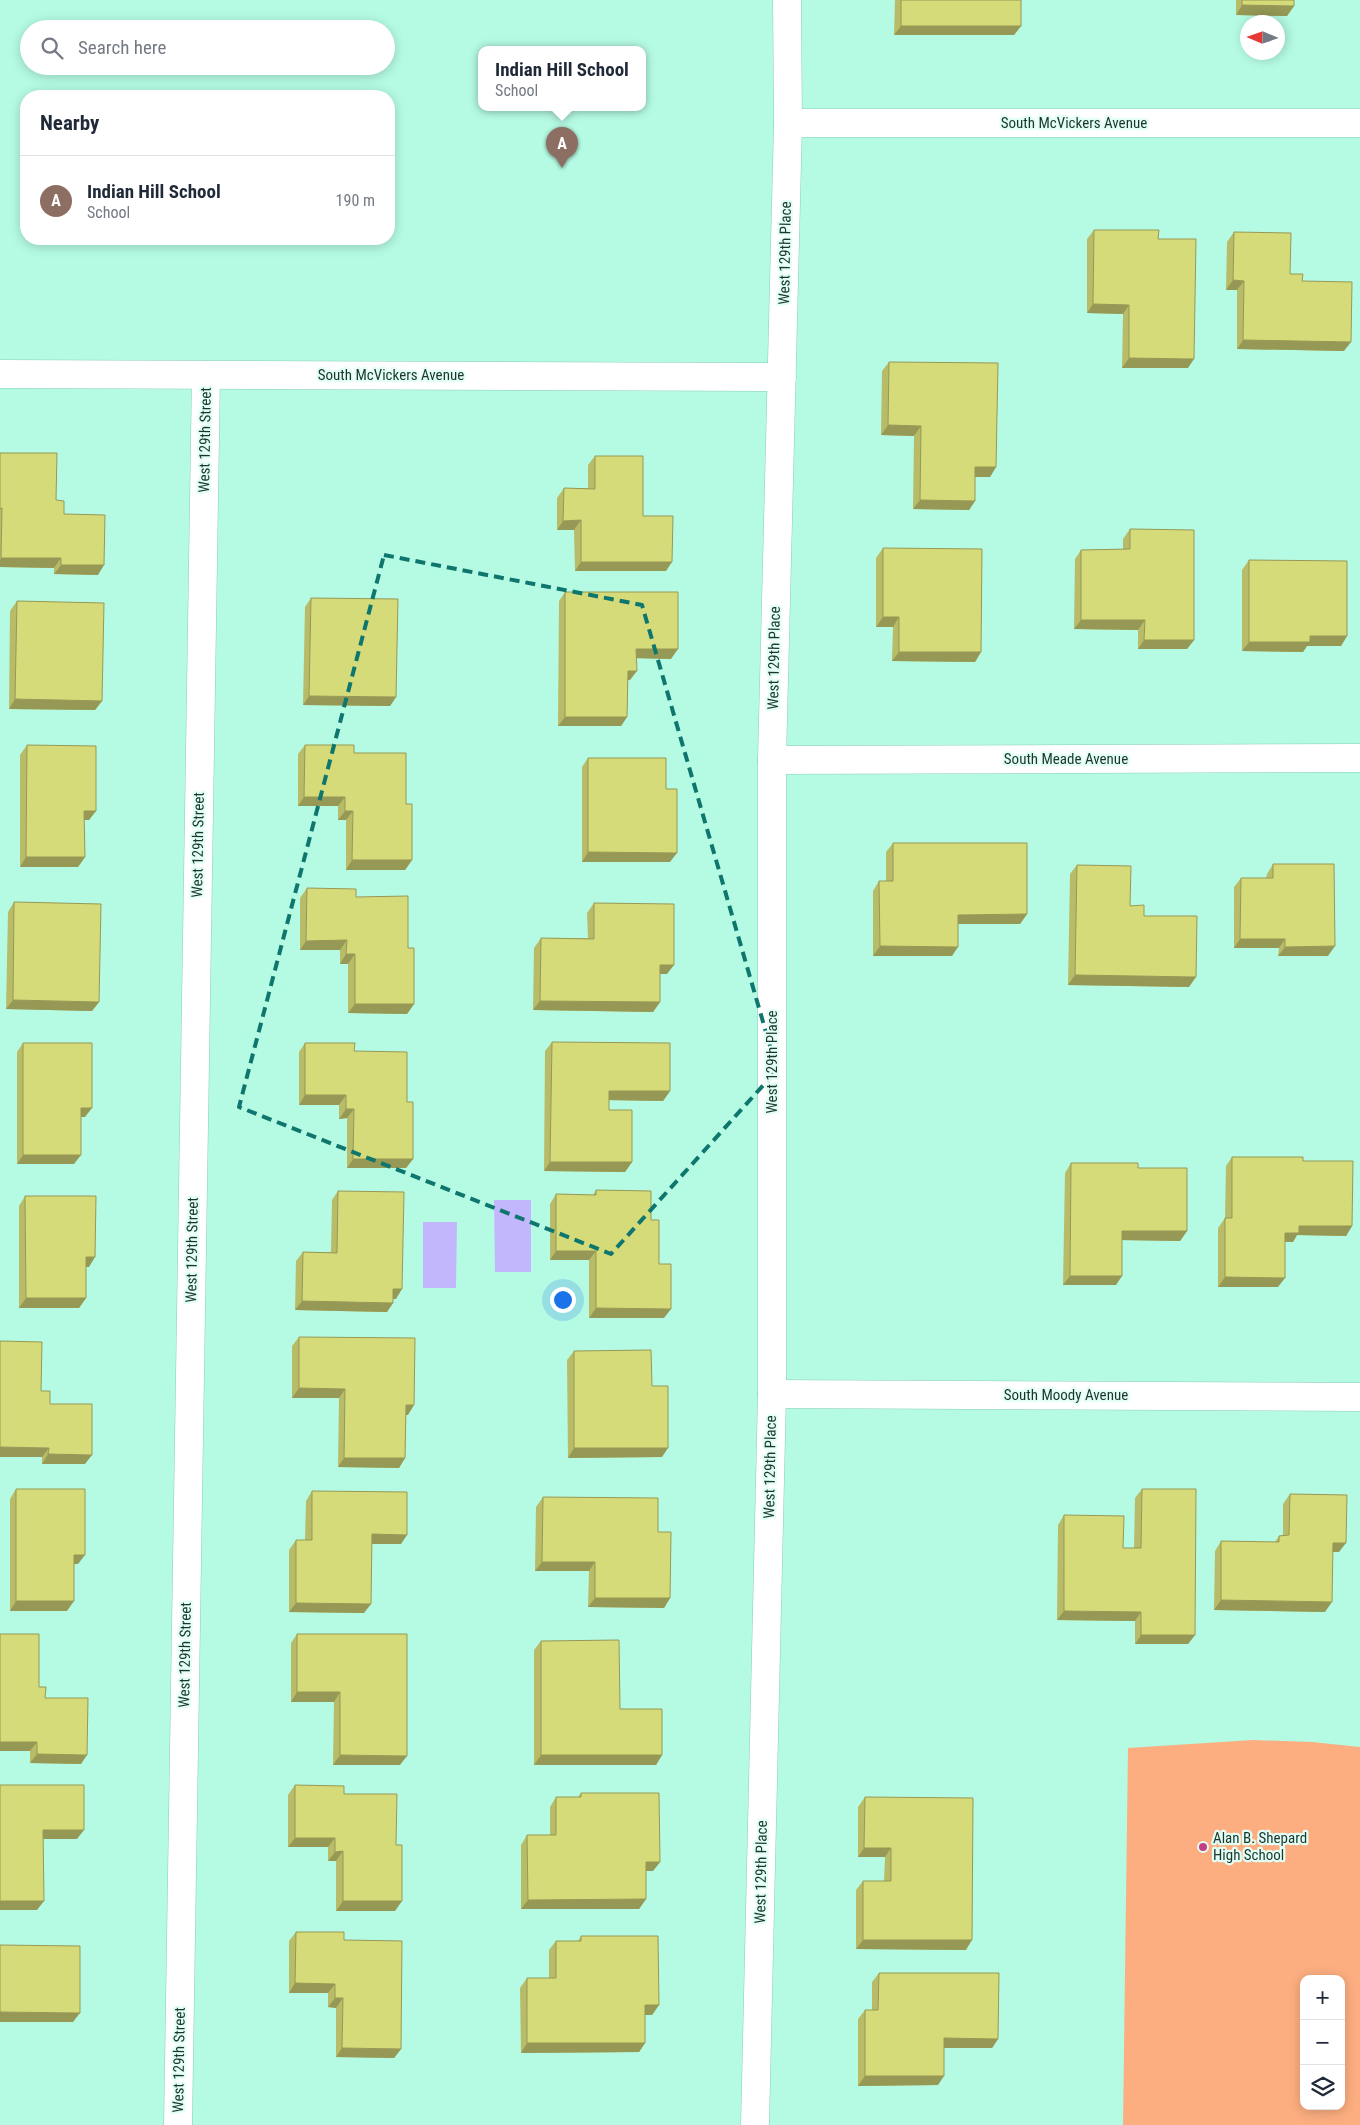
<!DOCTYPE html>
<meta charset="utf-8">
<style>
body{margin:0;font-family:"Roboto Condensed",sans-serif;background:#f6f6f7;color:#1f2937}
.controls{position:absolute;right:15px;bottom:15px;display:grid;overflow:hidden;border-radius:10px;box-shadow:0 2px 12px #0003}
.controls button{width:45px;height:45px;display:grid;place-items:center;padding:0;border:0;border-bottom:1px solid #e0e1e3;background:#fff;color:#1f2937;font:25px sans-serif}
.compass{position:absolute;left:1240px;top:15px;width:45px;height:45px;border-radius:50%;background:#fff;box-shadow:0 2px 12px #0003;rotate:272deg}
.you{position:absolute;left:562px;top:1299px;width:18px;height:18px;margin:-12px;border:4px solid #fff;border-radius:50%;background:#1a73e8;box-shadow:0 0 0 8px #1a73e833}
.badge{display:grid;place-items:center;width:32px;height:32px;border-radius:50%;background:#c23f85;color:#fff;font-size:16px;font-weight:700}
.pin{position:absolute;translate:-50% -41px;filter:drop-shadow(0 1px 2px #0008)}
.pin::after{content:'';position:absolute;top:26px;width:18px;height:15px;background:inherit;clip-path:polygon(0 0,100% 0,50% 100%)}
.popup{position:absolute;left:478px;top:46px;width:168px;height:65px;box-sizing:border-box;display:grid;place-content:center;border-radius:10px;background:#fff;filter:drop-shadow(0 1px 4px #0005);font-size:16px;white-space:nowrap;color:#747a83}
.popup b{font-size:19px;color:#1f2937}
.popup::after{content:'';position:absolute;left:50%;top:100%;margin-left:-10px;border:10px solid transparent;border-top-color:#fff}
.list{margin:0;padding:0;list-style:none}
h2{display:flex;justify-content:space-between;align-items:center;height:65px;margin:0;padding:0 20px;font-size:21px}
h2 small{font-size:16px;font-weight:400;color:#747a83}
.list li{display:grid;grid-template-columns:32px 1fr auto;gap:15px;align-items:center;box-sizing:border-box;height:90px;padding:0 20px;border-top:1px solid #e0e1e3}
.list b{display:block;font-size:19px;white-space:nowrap}
.list p{margin:0;font-size:16px;white-space:nowrap;color:#747a83}
.list em{font-size:16px;font-style:normal;color:#747a83}
.icon{flex:none;width:28px;height:28px;fill:none;stroke:currentColor;stroke-width:2;stroke-linecap:round;stroke-linejoin:round}
.map{position:relative;flex:none;width:1360px;height:2125px;overflow:hidden}
.search{position:absolute;background:#fff;box-shadow:0 2px 12px #0003;left:20px;top:20px;width:375px;height:55px;display:flex;align-items:center;gap:12px;box-sizing:border-box;padding:0 18px;border-radius:28px;color:#747a83;font-size:19px}
.panel{position:absolute;background:#fff;box-shadow:0 2px 12px #0003;left:20px;top:90px;width:375px;height:155px;border-radius:20px}
.map>svg:first-child{display:block}
.green{fill:#fcae80;fill-rule:evenodd}
.water{fill:#c2b7fc}
.lines{fill:none;stroke-linecap:round;stroke-linejoin:round}
.street-casing{stroke:#89cdb7;stroke-width:29}
.street{stroke:#fff;stroke-width:28}
.wall{fill:#b8bc69}
.shaded-wall{fill:#969955}
.building{fill:#d6db7a;stroke:#969955}
.marked{fill:none;stroke:#0f766e;stroke-width:4;stroke-dasharray:10 6;stroke-linejoin:round}
.poi-dot{fill:#c23f85;stroke:#e3fef4;stroke-width:2}
.labels{text-anchor:middle;dominant-baseline:central;stroke-width:4.5;stroke-linejoin:round;paint-order:stroke}
.street-label{font-size:15px;fill:#1a372e;stroke:#e3fef4}
.poi-label{font-size:15px;fill:#1a372e;stroke:#e3fef4;text-anchor:start}
</style>
<div class="map">
<svg width="1360" height="2125" viewBox="0 0 1360 2125">
<rect width="100%" height="100%" fill="#b5fbe3"/>
<path class="green" d="M1253,1740L1312,1742L1360,1747V2125H1123L1128,1748ZM1304,1979H1341V2106H1304Z"/>
<g class="water">
<polygon points="494,1200 531,1200 531,1272 495,1272"/>
<polygon points="423,1222 457,1222 456,1288 423,1288"/>
</g>
<g class="lines">
<g class="street-casing">
<g id="street">
<polyline points="788,123 1360,123"/>
<polyline points="0,374 782,377"/>
<polyline points="772,760 1360,758"/>
<polyline points="772,1394 1360,1397"/>
<polyline points="178,2125 206,375"/>
<polyline points="755,2125 772,1394 772,760 788,123 787,0"/>
</g>
</g>
<use href="#street" class="street"/>
</g>
<g class="wall">
<polygon points="895,0 1021,0 1021,26 1014,35 894,35"/>
<polygon points="1236,0 1294,0 1294,6 1287,16 1236,15"/>
<polygon points="1094,230 1188,368 1122,368 1123,314 1087,313 1087,239"/>
<polygon points="1234,232 1290,274 1344,351 1237,349 1237,290 1226,290 1227,242"/>
<polygon points="889,362 996,467 990,477 975,477 975,501 969,510 913,509 914,436 881,435 882,371"/>
<polygon points="0,453 56,500 98,575 54,574 54,568 0,567"/>
<polygon points="595,456 643,516 666,571 575,571 574,530 557,530 557,498 564,488 588,488 588,465"/>
<polygon points="1130,529 1194,640 1187,649 1138,649 1138,630 1074,629 1075,559 1081,550 1123,549 1123,539"/>
<polygon points="883,548 981,652 975,662 892,661 893,627 876,627 876,558"/>
<polygon points="1249,560 1347,636 1341,646 1307,646 1303,652 1242,651 1242,570"/>
<polygon points="565,592 671,659 637,658 630,680 628,680 627,717 621,726 558,726 559,601"/>
<polygon points="311,598 396,697 390,706 303,705 305,607"/>
<polygon points="17,601 102,701 95,710 9,709 10,611"/>
<polygon points="27,745 96,811 89,820 84,820 85,857 78,867 20,867 20,755"/>
<polygon points="305,745 354,753 406,804 412,860 405,870 346,870 346,820 338,820 338,806 298,806 298,754"/>
<polygon points="588,758 666,789 670,862 582,862 582,767"/>
<polygon points="893,843 1027,914 1020,924 958,924 952,956 873,956 873,891 879,881 886,881 886,852"/>
<polygon points="1273,864 1328,956 1278,956 1279,948 1234,948 1234,887 1241,878 1266,878 1267,874"/>
<polygon points="1077,865 1144,916 1189,987 1068,985 1070,874"/>
<polygon points="307,888 356,897 408,948 414,1004 407,1014 348,1013 348,964 340,964 340,950 300,950 300,898"/>
<polygon points="14,902 99,1002 92,1011 6,1009 8,912"/>
<polygon points="594,903 667,974 660,974 660,1002 653,1012 533,1010 534,948 541,938 588,938 587,913"/>
<polygon points="552,1042 670,1091 663,1101 609,1100 609,1110 632,1162 625,1172 544,1171 545,1051"/>
<polygon points="23,1043 85,1117 81,1117 74,1164 17,1164 17,1052"/>
<polygon points="305,1043 354,1051 407,1102 413,1159 406,1168 347,1168 347,1118 339,1119 339,1105 299,1105 299,1052"/>
<polygon points="1232,1157 1303,1161 1352,1226 1346,1236 1297,1235 1293,1242 1285,1242 1278,1287 1218,1287 1218,1228 1225,1218 1226,1166"/>
<polygon points="1071,1163 1138,1168 1187,1231 1180,1241 1122,1240 1116,1285 1063,1285 1065,1173"/>
<polygon points="596,1190 651,1220 659,1264 664,1318 589,1318 589,1260 550,1260 550,1204 556,1194 593,1195"/>
<polygon points="338,1191 396,1299 393,1299 393,1303 387,1312 295,1310 296,1261 303,1252 331,1252 332,1200"/>
<polygon points="25,1196 89,1267 86,1267 86,1298 79,1308 19,1308 19,1206"/>
<polygon points="299,1337 408,1415 406,1415 405,1458 399,1468 338,1467 339,1398 292,1398 292,1346"/>
<polygon points="574,1351 652,1386 662,1457 568,1458 567,1360"/>
<polygon points="41,1391 50,1404 85,1464 42,1464"/>
<polygon points="16,1489 78,1564 74,1564 67,1611 10,1611 10,1499"/>
<polygon points="1142,1489 1195,1635 1188,1644 1135,1644 1135,1621 1057,1620 1058,1525 1064,1515 1123,1548 1134,1548 1135,1498"/>
<polygon points="312,1491 401,1544 372,1544 364,1613 289,1612 289,1550 296,1540 305,1540 306,1501"/>
<polygon points="1290,1494 1339,1552 1332,1552 1325,1612 1214,1610 1215,1551 1221,1541 1275,1542 1279,1536 1283,1535 1283,1504"/>
<polygon points="543,1497 658,1532 670,1598 664,1608 588,1607 589,1571 535,1571 536,1507"/>
<polygon points="0,1634 39,1687 81,1764 30,1763 30,1751 0,1751"/>
<polygon points="297,1634 400,1765 333,1765 334,1702 291,1702 291,1643"/>
<polygon points="541,1641 620,1709 662,1755 656,1765 534,1765 534,1650"/>
<polygon points="295,1785 344,1794 395,1911 336,1911 336,1861 328,1861 328,1847 288,1847 288,1795"/>
<polygon points="581,1793 660,1862 653,1871 646,1871 646,1899 639,1909 521,1909 521,1845 527,1835 550,1835 550,1807 556,1797 578,1797"/>
<polygon points="865,1797 966,1950 856,1949 856,1890 863,1881 884,1881 885,1857 858,1857 858,1807"/>
<polygon points="296,1932 344,1940 401,2049 394,2058 336,2057 336,2008 328,2007 328,1993 289,1993 289,1941"/>
<polygon points="581,1936 659,2005 652,2015 645,2015 645,2043 639,2052 521,2053 520,1988 527,1978 549,1978 549,1950 556,1941 578,1941"/>
<polygon points="879,1973 998,2039 992,2048 944,2048 938,2085 858,2086 858,2019 865,2010 872,2010 872,1982"/>
</g>
<g class="shaded-wall">
<polygon points="1242,5 1294,6 1287,16 1236,15"/>
<polygon points="901,26 1021,26 1014,35 894,35"/>
<polygon points="1233,280 1244,281 1237,290 1226,290"/>
<polygon points="1093,304 1129,305 1123,314 1087,313"/>
<polygon points="1243,340 1351,342 1344,351 1237,349"/>
<polygon points="1129,358 1194,359 1188,368 1122,368"/>
<polygon points="888,425 921,426 914,436 881,435"/>
<polygon points="975,467 996,467 990,477 968,477"/>
<polygon points="920,500 975,501 969,510 913,509"/>
<polygon points="581,520 574,530 557,530 563,521"/>
<polygon points="1,558 61,558 54,568 0,567 0,560"/>
<polygon points="581,562 672,562 666,571 575,571"/>
<polygon points="61,565 104,565 98,575 54,574"/>
<polygon points="883,617 899,617 893,627 876,627"/>
<polygon points="1081,620 1145,620 1138,630 1074,629"/>
<polygon points="1310,636 1347,636 1341,646 1307,646 1303,652 1242,651 1249,642"/>
<polygon points="1144,640 1194,640 1187,649 1138,649"/>
<polygon points="636,649 678,649 671,659 630,658"/>
<polygon points="899,652 981,652 975,662 892,661"/>
<polygon points="628,671 637,671 630,680 621,680"/>
<polygon points="309,696 396,697 390,706 303,705"/>
<polygon points="15,699 102,701 95,710 9,709"/>
<polygon points="565,717 627,717 621,726 558,726"/>
<polygon points="304,797 345,797 338,806 298,806"/>
<polygon points="84,811 96,811 89,820 78,820"/>
<polygon points="345,811 353,811 346,820 338,820"/>
<polygon points="588,852 677,853 670,862 582,862"/>
<polygon points="26,857 85,857 78,867 20,867"/>
<polygon points="352,860 412,860 405,870 346,870"/>
<polygon points="1027,914 1020,924 951,924 958,915"/>
<polygon points="1240,939 1285,939 1279,948 1234,948"/>
<polygon points="347,940 340,950 300,950 306,941"/>
<polygon points="880,946 958,947 952,956 873,956"/>
<polygon points="1335,946 1328,956 1278,956 1285,947"/>
<polygon points="346,954 355,954 348,964 340,964"/>
<polygon points="660,965 674,965 667,974 653,974"/>
<polygon points="1075,975 1196,977 1189,987 1068,985"/>
<polygon points="13,1000 99,1002 92,1011 6,1009"/>
<polygon points="540,1001 660,1002 653,1012 533,1010"/>
<polygon points="355,1004 414,1004 407,1014 348,1013"/>
<polygon points="609,1091 670,1091 663,1101 602,1100"/>
<polygon points="305,1095 346,1095 339,1105 299,1105"/>
<polygon points="81,1108 92,1108 85,1117 75,1117"/>
<polygon points="346,1109 354,1109 347,1118 339,1119"/>
<polygon points="23,1155 81,1155 74,1164 17,1164"/>
<polygon points="353,1159 413,1159 406,1168 347,1168"/>
<polygon points="550,1162 632,1162 625,1172 544,1171"/>
<polygon points="1299,1226 1352,1226 1346,1236 1297,1235 1293,1242 1279,1242 1285,1233"/>
<polygon points="1122,1231 1187,1231 1180,1241 1116,1240"/>
<polygon points="556,1251 596,1251 589,1260 550,1260"/>
<polygon points="86,1257 95,1257 89,1267 79,1267"/>
<polygon points="1070,1276 1122,1276 1116,1285 1063,1285"/>
<polygon points="1225,1277 1285,1278 1278,1287 1218,1287"/>
<polygon points="393,1289 402,1289 396,1299 386,1299"/>
<polygon points="26,1298 86,1298 79,1308 19,1308"/>
<polygon points="302,1301 393,1303 387,1312 295,1310"/>
<polygon points="596,1308 671,1309 664,1318 589,1318"/>
<polygon points="299,1388 345,1389 339,1398 292,1398"/>
<polygon points="406,1405 414,1405 408,1415 399,1415"/>
<polygon points="0,1447 49,1448 42,1457 0,1457"/>
<polygon points="574,1448 668,1448 662,1457 568,1458"/>
<polygon points="48,1454 92,1455 85,1464 42,1464"/>
<polygon points="344,1458 405,1458 399,1468 338,1467"/>
<polygon points="372,1534 407,1535 401,1544 365,1544"/>
<polygon points="1333,1543 1346,1543 1339,1552 1326,1552"/>
<polygon points="74,1555 85,1555 78,1564 68,1564"/>
<polygon points="542,1562 595,1562 589,1571 535,1571"/>
<polygon points="595,1598 670,1598 664,1608 588,1607"/>
<polygon points="1221,1600 1332,1602 1325,1612 1214,1610"/>
<polygon points="16,1601 74,1601 67,1611 10,1611"/>
<polygon points="296,1603 371,1604 364,1613 289,1612"/>
<polygon points="1064,1611 1141,1612 1135,1621 1057,1620"/>
<polygon points="1141,1635 1195,1635 1188,1644 1135,1644"/>
<polygon points="297,1692 340,1692 334,1702 291,1702"/>
<polygon points="0,1742 37,1742 30,1751 0,1751"/>
<polygon points="37,1754 87,1755 81,1764 30,1763"/>
<polygon points="340,1755 407,1756 400,1765 333,1765"/>
<polygon points="541,1755 662,1755 656,1765 534,1765"/>
<polygon points="43,1830 84,1830 77,1839 37,1839"/>
<polygon points="295,1838 335,1838 328,1847 288,1847"/>
<polygon points="864,1848 891,1848 885,1857 858,1857"/>
<polygon points="343,1851 336,1861 328,1861 335,1852"/>
<polygon points="646,1862 660,1862 653,1871 639,1871"/>
<polygon points="646,1899 639,1909 521,1909 528,1900"/>
<polygon points="0,1901 44,1901 37,1910 0,1910"/>
<polygon points="343,1901 402,1901 395,1911 336,1911"/>
<polygon points="863,1940 972,1940 966,1950 856,1949"/>
<polygon points="295,1983 335,1984 328,1993 289,1993"/>
<polygon points="335,1998 343,1998 336,2008 328,2007"/>
<polygon points="645,2005 659,2005 652,2015 639,2015"/>
<polygon points="0,2012 80,2013 73,2022 0,2022"/>
<polygon points="944,2038 998,2039 992,2048 938,2048"/>
<polygon points="527,2043 645,2043 639,2052 521,2053"/>
<polygon points="342,2048 401,2049 394,2058 336,2057"/>
<polygon points="865,2076 944,2076 938,2085 858,2086"/>
</g>
<g class="building">
<rect x="901" y="0" width="120" height="26"/>
<polygon points="1242,0 1294,0 1294,6 1242,5"/>
<polygon points="1094,230 1159,230 1158,239 1196,239 1194,359 1129,358 1129,305 1093,304"/>
<polygon points="1234,232 1291,233 1290,274 1303,274 1302,281 1352,282 1351,342 1243,340 1244,281 1233,280"/>
<polygon points="889,362 998,363 996,467 975,467 975,501 920,500 921,426 888,425"/>
<polygon points="0,453 57,453 56,500 64,501 64,514 105,515 104,565 61,565 61,558 1,558 2,508 0,509"/>
<polygon points="595,456 643,456 643,516 673,516 672,562 581,562 581,520 563,521 564,488 595,489"/>
<polygon points="1130,529 1194,530 1194,640 1144,640 1145,620 1081,620 1081,550 1130,549"/>
<polygon points="883,548 982,549 981,652 899,652 899,617 883,617"/>
<polygon points="1249,560 1347,561 1347,636 1310,636 1310,642 1249,642"/>
<polygon points="565,592 678,592 678,649 636,649 637,671 628,671 627,717 565,717"/>
<polygon points="311,598 398,599 396,697 309,696"/>
<polygon points="17,601 104,603 102,701 15,699"/>
<polygon points="27,745 96,746 96,811 84,811 85,857 26,857"/>
<polygon points="305,745 354,745 354,753 406,753 406,804 412,804 412,860 352,860 353,811 345,811 345,797 304,797"/>
<polygon points="588,758 666,758 666,789 677,789 677,853 588,852"/>
<polygon points="893,843 1027,843 1027,914 958,915 958,947 880,946 879,881 893,881"/>
<polygon points="1273,864 1334,864 1335,946 1285,947 1285,939 1240,939 1241,878 1273,878"/>
<polygon points="1077,865 1131,866 1130,906 1144,905 1144,916 1197,916 1196,977 1075,975"/>
<polygon points="307,888 356,889 356,897 408,896 408,948 414,948 414,1004 355,1004 355,954 346,954 347,940 306,941"/>
<polygon points="14,902 101,904 99,1002 13,1000"/>
<polygon points="594,903 674,904 674,965 660,965 660,1002 540,1001 541,938 594,939"/>
<polygon points="552,1042 670,1043 670,1091 609,1091 609,1110 632,1110 632,1162 550,1162"/>
<polygon points="23,1043 92,1043 92,1108 81,1108 81,1155 23,1155"/>
<polygon points="305,1043 355,1043 354,1051 407,1052 407,1102 413,1102 413,1159 353,1159 354,1109 346,1109 346,1095 305,1095"/>
<polygon points="1232,1157 1303,1157 1303,1161 1353,1161 1352,1226 1299,1226 1299,1233 1285,1233 1285,1278 1225,1277 1225,1218 1232,1218"/>
<polygon points="1071,1163 1138,1163 1138,1168 1187,1168 1187,1231 1122,1231 1122,1276 1070,1276"/>
<polygon points="596,1190 651,1191 651,1220 659,1220 659,1264 671,1264 671,1309 596,1308 596,1251 556,1251 556,1194 596,1195"/>
<polygon points="338,1191 404,1192 402,1289 393,1289 393,1303 302,1301 303,1252 337,1253"/>
<polygon points="25,1196 96,1196 95,1257 86,1257 86,1298 26,1298"/>
<polygon points="299,1337 415,1338 414,1405 406,1405 405,1458 344,1458 345,1389 299,1388"/>
<polygon points="0,1341 42,1342 41,1391 50,1391 50,1404 92,1404 92,1455 48,1454 49,1448 0,1447"/>
<polygon points="651,1350 652,1386 668,1386 668,1448 574,1448 574,1351"/>
<polygon points="16,1489 85,1489 85,1555 74,1555 74,1601 16,1601"/>
<polygon points="1142,1489 1196,1489 1195,1635 1141,1635 1141,1612 1064,1611 1064,1515 1124,1516 1123,1548 1141,1548"/>
<polygon points="312,1491 407,1492 407,1535 372,1534 371,1604 296,1603 296,1540 312,1540"/>
<polygon points="1290,1494 1347,1495 1346,1543 1333,1543 1332,1602 1221,1600 1221,1541 1279,1542 1279,1536 1289,1535"/>
<polygon points="543,1497 658,1498 658,1532 671,1532 670,1598 595,1598 595,1562 542,1562"/>
<polygon points="0,1634 39,1634 39,1687 46,1687 45,1698 88,1698 87,1755 37,1754 37,1742 0,1742"/>
<polygon points="297,1634 407,1634 407,1756 340,1755 340,1692 297,1692"/>
<polygon points="619,1640 620,1709 662,1709 662,1755 541,1755 541,1641"/>
<polygon points="0,1785 84,1785 84,1830 43,1830 44,1901 0,1901"/>
<polygon points="295,1785 344,1786 344,1794 397,1794 396,1845 402,1845 402,1901 343,1901 343,1851 335,1852 335,1838 295,1838"/>
<polygon points="581,1793 659,1793 660,1862 646,1862 646,1899 528,1900 527,1835 556,1835 556,1797 581,1797"/>
<polygon points="865,1797 973,1798 972,1940 863,1940 863,1881 891,1881 891,1848 864,1848"/>
<polygon points="296,1932 344,1932 344,1940 402,1941 401,2049 342,2048 343,1998 335,1998 335,1984 295,1983"/>
<polygon points="581,1936 658,1936 659,2005 645,2005 645,2043 527,2043 527,1978 556,1978 556,1941 581,1941"/>
<polygon points="0,1945 80,1946 80,2013 0,2012"/>
<polygon points="879,1973 999,1973 998,2039 944,2038 944,2076 865,2076 865,2010 878,2010"/>
</g>
<path class="marked" d="M384,555L642,605L777,1070L611,1254L239,1107Z"/>
<circle class="poi-dot" cx="1203" cy="1847" r="5"/>
<g class="labels">
<g class="street-label">
<text x="1074" y="123">South McVickers Avenue</text>
<text transform="translate(785 253) rotate(-89)">West 129th Place</text>
<text x="391" y="375">South McVickers Avenue</text>
<text transform="translate(205 440) rotate(-89)">West 129th Street</text>
<text transform="translate(774 658) rotate(-89)">West 129th Place</text>
<text x="1066" y="759">South Meade Avenue</text>
<text transform="translate(198 845) rotate(-89)">West 129th Street</text>
<text transform="translate(772 1062) rotate(-90)">West 129th Place</text>
<text transform="translate(192 1250) rotate(-89)">West 129th Street</text>
<text x="1066" y="1395">South Moody Avenue</text>
<text transform="translate(770 1467) rotate(-89)">West 129th Place</text>
<text transform="translate(185 1655) rotate(-89)">West 129th Street</text>
<text transform="translate(761 1872) rotate(-89)">West 129th Place</text>
<text transform="translate(179 2060) rotate(-89)">West 129th Street</text>
</g>
<g class="poi-label">
<text x="1213" y="1838">Alan B. Shepard<tspan x="1213" dy="17">High School</tspan></text>
</g>
</g>
</svg>
<div class="controls">
<button>+</button>
<button>−</button>
<button><svg class="icon" aria-label="layers" viewBox="0 0 24 24"><path d="M12 4l9 5-9 5-9-5zM3 14l9 5 9-5"/></svg></button>
</div>
<svg class="compass" viewBox="-18 -18 36 36"><path d="M0-13l5 13h-10z" fill="#e53935"/><path d="M0 13l5-13h-10z" fill="#747a83"/></svg>
<div class="you"></div>
<div class="pin badge" style="left:562px;top:168px;background:#8d6e63">A</div>
<div class="popup"><b>Indian Hill School</b>School</div>
<div class="search"><svg class="icon" aria-label="search" viewBox="0 0 24 24"><circle cx="10" cy="10" r="6"/><path d="M15 15l6 6"/></svg>Search here</div>
<section class="panel">
<h2>Nearby<small></small></h2>
<ul class="list">
<li><span class="badge" style="background:#8d6e63">A</span><div><b>Indian Hill School</b><p>School</p></div><em>190 m</em></li>
</ul>
</section>
</div>
